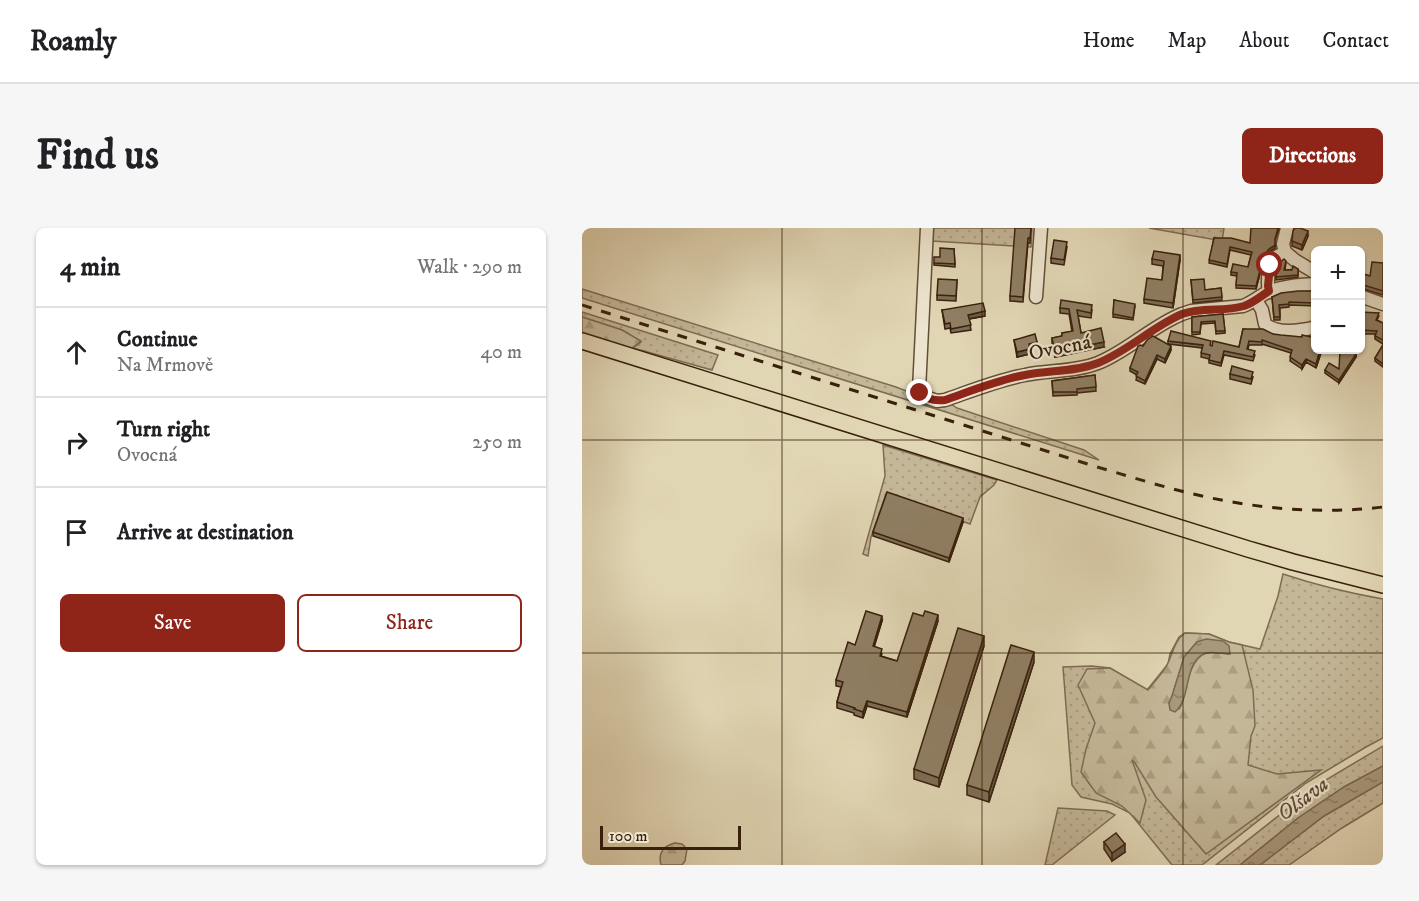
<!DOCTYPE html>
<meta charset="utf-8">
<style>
body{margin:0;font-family:"IM FELL DW Pica",serif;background:#f6f6f6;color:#202124}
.controls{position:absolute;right:18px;top:18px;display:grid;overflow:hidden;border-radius:9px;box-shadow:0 2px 4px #0004}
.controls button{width:54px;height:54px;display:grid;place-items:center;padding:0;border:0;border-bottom:2px solid #e0e0e0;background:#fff;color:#202124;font:30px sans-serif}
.scale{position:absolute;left:18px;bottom:15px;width:141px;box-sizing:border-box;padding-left:6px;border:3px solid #39200d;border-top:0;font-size:16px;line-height:21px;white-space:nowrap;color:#39200d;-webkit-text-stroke:4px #ece4ce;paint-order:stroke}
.stop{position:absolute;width:18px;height:18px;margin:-14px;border:4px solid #8f2418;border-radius:50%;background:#fff}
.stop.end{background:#8f2418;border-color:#fff;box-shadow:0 2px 6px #0008}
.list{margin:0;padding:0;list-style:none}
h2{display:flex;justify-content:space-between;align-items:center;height:78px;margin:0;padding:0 24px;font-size:26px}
h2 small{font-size:20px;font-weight:400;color:#757577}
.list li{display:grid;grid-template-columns:39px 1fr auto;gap:18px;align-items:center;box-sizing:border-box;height:90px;padding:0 24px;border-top:2px solid #e0e0e0}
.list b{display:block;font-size:22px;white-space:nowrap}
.list p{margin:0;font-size:20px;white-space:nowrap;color:#757577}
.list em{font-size:20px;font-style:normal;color:#757577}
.actions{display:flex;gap:12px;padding:18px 24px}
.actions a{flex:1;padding:14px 0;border:2px solid #8f2418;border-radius:9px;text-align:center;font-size:21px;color:#8f2418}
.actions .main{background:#8f2418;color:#fff}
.icon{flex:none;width:33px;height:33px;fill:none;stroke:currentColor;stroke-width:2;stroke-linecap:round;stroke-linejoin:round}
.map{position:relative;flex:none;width:801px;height:637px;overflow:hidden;border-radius:9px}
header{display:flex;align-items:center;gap:36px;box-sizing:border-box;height:84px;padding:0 30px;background:#fff;border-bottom:2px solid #e0e0e0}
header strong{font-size:28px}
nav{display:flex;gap:33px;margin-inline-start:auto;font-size:21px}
.intro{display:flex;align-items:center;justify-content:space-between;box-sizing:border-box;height:144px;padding:0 36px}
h1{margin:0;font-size:42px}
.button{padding:15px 27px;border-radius:9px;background:#8f2418;color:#fff;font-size:21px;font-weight:700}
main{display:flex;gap:36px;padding:0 36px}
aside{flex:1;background:#fff;border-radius:9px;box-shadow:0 2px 4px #0004}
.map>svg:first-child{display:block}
.grass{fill:url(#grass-dots);stroke:#7e6c52;stroke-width:1.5}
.forest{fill:url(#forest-firs);stroke:#7e6c52;stroke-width:1.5;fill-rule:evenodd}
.water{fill:url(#water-ripples);stroke:#7c684f;stroke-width:1.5}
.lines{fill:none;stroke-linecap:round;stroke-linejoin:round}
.minor-casing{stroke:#634e37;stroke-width:15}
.major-casing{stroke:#39200d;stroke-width:18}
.minor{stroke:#ece4ce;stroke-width:12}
.major{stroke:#e1d6b4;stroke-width:15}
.rail{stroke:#39200d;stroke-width:3;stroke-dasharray:10 10;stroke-linecap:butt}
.wall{fill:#7c6d56;stroke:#39200d;stroke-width:1.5}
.shaded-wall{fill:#655946;stroke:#39200d;stroke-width:1.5}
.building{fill:#907f64;stroke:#39200d;stroke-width:1.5}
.route{stroke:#8f2418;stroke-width:8}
.grid{fill:none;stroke:#39200d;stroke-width:1.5;stroke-opacity:0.55}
.labels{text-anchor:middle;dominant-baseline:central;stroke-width:4.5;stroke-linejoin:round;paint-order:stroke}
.street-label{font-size:21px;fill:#39200d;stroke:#ece4ce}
.water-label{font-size:22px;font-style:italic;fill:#604a34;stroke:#ece4ce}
</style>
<header>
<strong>Roamly</strong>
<nav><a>Home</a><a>Map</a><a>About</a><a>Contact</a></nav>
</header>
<div class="intro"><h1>Find us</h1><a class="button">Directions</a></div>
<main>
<aside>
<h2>4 min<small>Walk · 290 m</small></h2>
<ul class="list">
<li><svg class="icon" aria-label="ahead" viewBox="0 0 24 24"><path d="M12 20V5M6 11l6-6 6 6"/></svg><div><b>Continue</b><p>Na Mrmově</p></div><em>40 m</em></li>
<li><svg class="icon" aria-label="right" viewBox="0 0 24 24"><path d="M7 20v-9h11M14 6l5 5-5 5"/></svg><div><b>Turn right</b><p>Ovocná</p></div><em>250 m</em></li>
<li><svg class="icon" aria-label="arrive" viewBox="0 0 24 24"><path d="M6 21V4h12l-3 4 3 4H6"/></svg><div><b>Arrive at destination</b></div></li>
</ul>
<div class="actions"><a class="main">Save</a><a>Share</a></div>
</aside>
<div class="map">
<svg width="801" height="637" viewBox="0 0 801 637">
<defs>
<pattern id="grass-dots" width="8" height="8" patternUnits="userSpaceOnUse" patternTransform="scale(1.5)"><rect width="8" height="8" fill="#c4b798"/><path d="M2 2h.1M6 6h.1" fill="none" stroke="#a99d82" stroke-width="1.8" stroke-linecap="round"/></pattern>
<pattern id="forest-firs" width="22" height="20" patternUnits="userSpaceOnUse" patternTransform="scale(1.5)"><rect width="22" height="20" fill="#c4b798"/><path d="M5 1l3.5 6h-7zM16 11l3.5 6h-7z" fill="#a99d82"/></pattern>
<pattern id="water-ripples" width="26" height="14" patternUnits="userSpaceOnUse" patternTransform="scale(1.5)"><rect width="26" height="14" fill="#a8987b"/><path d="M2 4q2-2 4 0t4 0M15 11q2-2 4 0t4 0" fill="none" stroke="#8a7c63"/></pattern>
</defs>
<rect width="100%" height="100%" fill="#e1d6b4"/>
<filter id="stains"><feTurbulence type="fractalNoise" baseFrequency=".00333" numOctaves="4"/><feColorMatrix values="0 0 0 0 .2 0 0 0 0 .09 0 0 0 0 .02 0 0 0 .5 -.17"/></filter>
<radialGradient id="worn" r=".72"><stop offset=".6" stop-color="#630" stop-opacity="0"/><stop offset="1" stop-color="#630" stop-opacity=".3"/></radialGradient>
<g class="grass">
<polygon points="350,0 450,0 449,19 350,13"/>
<polygon points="567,0 642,0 640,13"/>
<polygon points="0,61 314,159 360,177 366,174 375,180 502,222 517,232 0,70"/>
<polygon points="0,84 136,127 130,142 51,120 59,114 40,102 0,89"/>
<polygon points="301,217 415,252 412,257 398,269 388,296 304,266 289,309 286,328 281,326 303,248"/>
<path d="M701,346C734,357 767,365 801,371V510L784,519L724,555L620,637H590L548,585L530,576L499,569L490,557L481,439L510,438L528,440L565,462L586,436L588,426L597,409L603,405L627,406L647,414L678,421L696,368Z"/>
<polygon points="801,518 801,538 762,559 716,590 658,637 634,637 737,556"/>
<polygon points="801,554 801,575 760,600 707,637 678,637 742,588"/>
<polygon points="476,580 525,583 533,587 470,637 463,637"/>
</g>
<g class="forest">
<polygon points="0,89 40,102 59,113 50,120 0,104"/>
<path d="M603,405L627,406L647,414L660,417L671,462L673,498L669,508L666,537L695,546L739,542L624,626L574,569L553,535L550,532L564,572L558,595L540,578L514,565L499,544L504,521L513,495L496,457L505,441L528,440L566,462C572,454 582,444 586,435C591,424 593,412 603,405ZM615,414L648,426C641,425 630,423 624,425C607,431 604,461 600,476L597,481L587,475L590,468L602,429Z"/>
<path d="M93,615L100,616L105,621L103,633L100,637H79C76,625 81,618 93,615Z"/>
</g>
<g class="water">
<path d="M624,411L641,413L647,418L648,426C641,426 630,423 624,425C601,433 610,470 593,484L588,482L587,475L590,468L602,429L615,414Z"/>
<polygon points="801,538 801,554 742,588 678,637 658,637 716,590 762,559"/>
</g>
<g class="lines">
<g class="minor-casing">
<g id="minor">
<path d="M345,0L337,162L341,168L355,173L363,172C389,163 416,152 443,147C467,142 493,144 516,135C546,123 570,98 600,86L609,83L661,78C670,75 677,68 686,64C700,58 718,57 734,56"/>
<polyline points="703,24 701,16 705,0"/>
<path d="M687,64C685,55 686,40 690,33C693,28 699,27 703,24L714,33L734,45"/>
<polyline points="778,68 801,76"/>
<polyline points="454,69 459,0"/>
<path d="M674,72L680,82L683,96C696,107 718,103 734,99"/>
</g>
</g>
<g class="major-casing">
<polyline id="major" points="0,113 666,321 711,334 801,357"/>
</g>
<use href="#minor" class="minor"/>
<use href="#major" class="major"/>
<path class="rail" d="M0,77L515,239C543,247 571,256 599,263C665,280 734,287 801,279"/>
</g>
<g class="wall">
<polygon points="449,0 448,15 446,15 441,74 428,73 428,68"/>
<polygon points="697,0 693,13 693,20 687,24 682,30 674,61 654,60 655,48 649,47 649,44 666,39 669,27 648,22 645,39 627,35 632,10 668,15"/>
<polygon points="726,8 720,22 710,18 710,13"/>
<polygon points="485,19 482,37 469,35 469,30"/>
<polygon points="372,21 373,39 352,37 352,35 358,29"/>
<polygon points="570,31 598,32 591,80 562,75 562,71 580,52 581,38 570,36"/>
<polygon points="704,35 703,42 716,41 716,49 694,52 694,49"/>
<polygon points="801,35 801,67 778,60 778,45 788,48"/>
<polygon points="375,52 374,73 355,72 355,67"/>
<polygon points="609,52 623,62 639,60 640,72 611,75"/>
<polygon points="734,63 734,78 707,77 707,79 698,80 698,92 692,92 690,69"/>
<polygon points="532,72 553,78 551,92 531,89"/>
<polygon points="478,80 510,82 509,90 496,88 499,105 522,119 473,129 470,115 470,110 480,108 480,105 490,104 487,86 478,85"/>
<polygon points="360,82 403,88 387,91 389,102 369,105 368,100 363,101"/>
<polygon points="778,84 797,88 795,92 801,95 801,116 793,111 793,106 778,106"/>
<polygon points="641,86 643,105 634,106 633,95 619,96 618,106 610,107 610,89"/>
<polygon points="661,101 691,106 734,122 740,122 734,140 724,134 720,141 708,133 709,125 680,116 680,117 667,117 666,121 673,127 671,133 642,127 639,138 627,135 627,131 619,129 620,120 586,116 589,122 583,135 575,131 563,156 554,152 555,147 548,143 548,140 561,118 586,116 586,113 628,118 657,119"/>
<polygon points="432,112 455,114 455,118 448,120 448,126 435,129"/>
<polygon points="801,117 801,139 793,133 793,130"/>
<polygon points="774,122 774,129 757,155 743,145 743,142 757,141"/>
<polygon points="648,146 671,149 669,156 648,151"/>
<polygon points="513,147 514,163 495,165 495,167 471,168 470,153"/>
<polygon points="381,294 367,334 291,308 291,304"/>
<polygon points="300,393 292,418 300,426 299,428 315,433 356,393 325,489 285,478 281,490 272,487 272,485 255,480 255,474 259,459 254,458 254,452 273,417"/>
<polygon points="402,418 357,559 332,551 332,541"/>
<polygon points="452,434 407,574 385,567 385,557"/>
<polygon points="522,614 543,624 530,633 522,621"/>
</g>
<g class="shaded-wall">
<polygon points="726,3 726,8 720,22 720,17"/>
<polygon points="693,17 693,20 687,24 682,30 674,61 682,27 687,21"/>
<polygon points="598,27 598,32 591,80 591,75"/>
<polygon points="403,83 403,88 386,91 386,87"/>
<polygon points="522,114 522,119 473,129 473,124"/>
<polygon points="589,118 589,122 583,135 583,131"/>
<polygon points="448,121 448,126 435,129 435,124"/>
<polygon points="738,122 740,122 734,140 734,136"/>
<polygon points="774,122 774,129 757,155 757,152"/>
<polygon points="575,127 575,131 563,156 563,153"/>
<polygon points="724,131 724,134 720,141 720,137"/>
<polygon points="381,290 381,294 367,334 367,330"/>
<polygon points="356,387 356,393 325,489 325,484"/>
<polygon points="300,388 300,393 291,423 291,418"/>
<polygon points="402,408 402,418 357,559 357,550"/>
<polygon points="452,424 452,434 407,574 407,564"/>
<polygon points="285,473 285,478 281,490 281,484"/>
<polygon points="543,616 543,624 530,633 530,625"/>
</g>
<g class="building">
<polygon points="433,0 449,0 448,10 446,10 441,69 428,68"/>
<polygon points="669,0 696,0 693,11 693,17 687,21 682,27 674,58 654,57 655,45 649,44 651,36 666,39 670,24 648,19 645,36 627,32 632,10 649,10 668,15"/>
<polygon points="713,0 718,0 726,3 720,17 710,13 711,3"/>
<polygon points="472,12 485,14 482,32 469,30"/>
<polygon points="358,20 372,21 373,36 352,35 352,29 358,29"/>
<polygon points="572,23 598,27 591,75 562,71 565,50 580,52 582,33 570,31"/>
<polygon points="702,31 704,33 702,42 710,42 711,38 716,41 716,47 694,49 696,36"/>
<polygon points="790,34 801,35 801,63 778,56 778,45 788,48"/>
<polygon points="356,51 375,52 374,68 355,67"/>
<polygon points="622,51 623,62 639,60 640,69 611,72 609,52"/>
<polygon points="716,63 734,63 734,75 707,74 707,76 697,77 698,89 692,89 690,69 699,65"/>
<polygon points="479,72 510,77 509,85 495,82 499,105 519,100 522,114 473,124 470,110 480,108 480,105 491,103 487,81 478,80"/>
<polygon points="532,72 553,76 551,90 531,86"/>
<polygon points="401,75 403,83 386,87 389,97 369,101 368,95 363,96 360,82"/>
<polygon points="778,84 797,85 794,92 801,95 801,112 793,108 795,103 778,102"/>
<polygon points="641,86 643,103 634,103 633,93 619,94 618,104 610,104 610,89"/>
<polygon points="661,101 681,101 691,106 699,107 720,109 720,107 734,110 734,122 738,122 734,136 724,131 720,137 708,129 710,122 680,112 680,114 667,113 665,121 673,123 671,129 642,123 639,135 627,132 628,127 619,125 621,117 586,113 589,103 629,113 628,117 630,118 631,113 657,119"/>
<polygon points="453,106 455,114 447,116 448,121 435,124 432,112"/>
<polygon points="571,108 589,118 583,131 575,127 563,153 554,148 556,144 548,140 556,118 558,117 561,118 565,112"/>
<polygon points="801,117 801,136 793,130"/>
<polygon points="758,122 774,122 774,126 757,152 743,142 747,135 757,141"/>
<polygon points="650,138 671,144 669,151 648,146"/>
<polygon points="513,147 514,159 495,161 495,164 471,164 470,153"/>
<polygon points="305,264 381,290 367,330 291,304"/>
<polygon points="284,383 300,388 291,418 300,421 298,428 315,433 331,385 341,388 343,383 356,387 325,484 285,473 281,484 272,481 273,480 255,474 261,454 254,452 266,414 273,417"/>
<polygon points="376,400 402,408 357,550 332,541"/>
<polygon points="429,417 452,424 407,564 385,557"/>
<polygon points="534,605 543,616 530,625 522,614"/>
</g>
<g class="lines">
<path class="route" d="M338,165C345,172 354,173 363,172C389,163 416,152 443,147C467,142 493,144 516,135C546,123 570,99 600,86C620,79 642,84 662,78C671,75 679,68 687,63L686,58L688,37"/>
</g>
<path class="grid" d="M200,0V637M400,0V637M601,0V637M0,212H801M0,425H801"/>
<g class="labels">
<g class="street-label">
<text transform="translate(478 120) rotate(-11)">Ovocná</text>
</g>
<g class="water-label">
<text transform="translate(721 571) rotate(-37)">Olšava</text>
</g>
</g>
<rect width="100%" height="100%" filter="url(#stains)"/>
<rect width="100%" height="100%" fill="url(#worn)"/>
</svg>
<div class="controls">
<button>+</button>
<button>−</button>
</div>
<div class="scale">100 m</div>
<div class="stop" style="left:688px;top:37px"></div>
<div class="stop end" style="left:338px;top:165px"></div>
</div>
</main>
